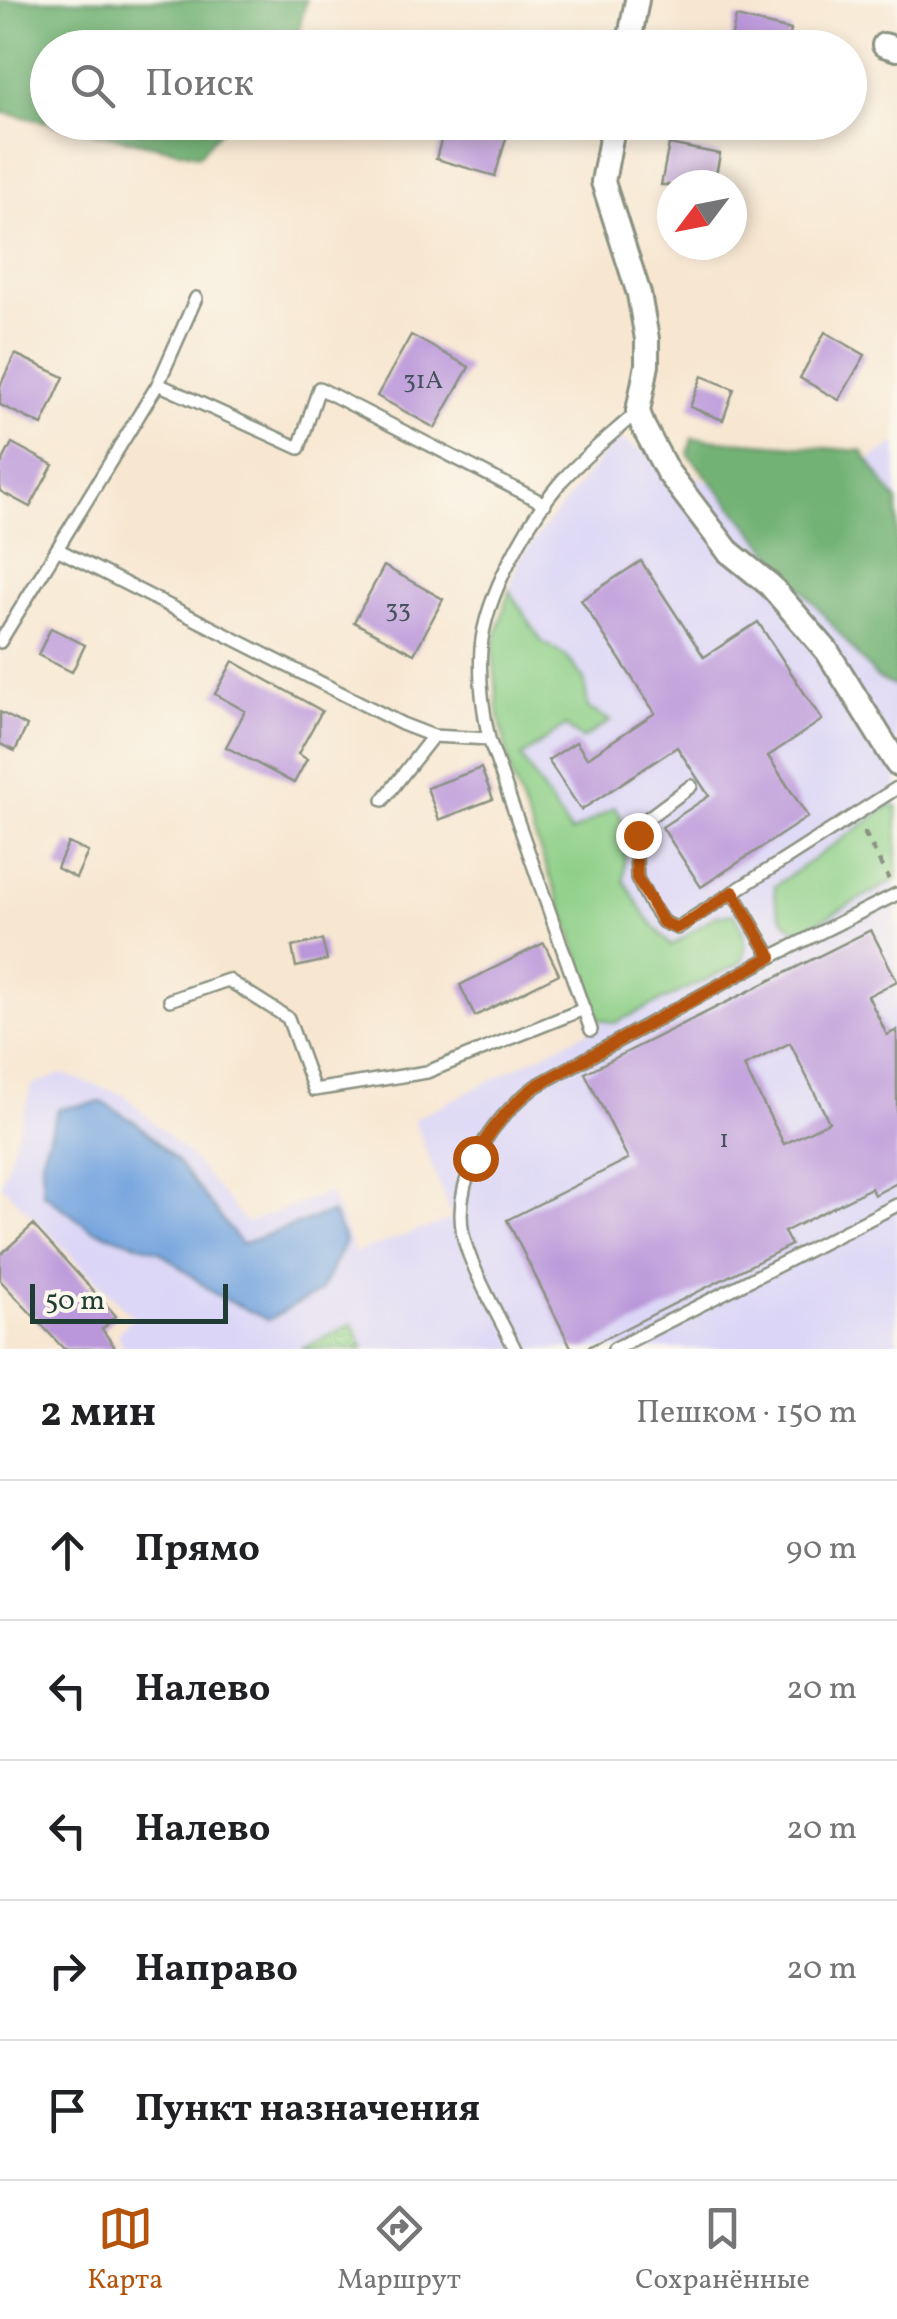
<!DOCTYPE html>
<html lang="ru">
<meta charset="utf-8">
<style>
body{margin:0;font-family:Vollkorn,serif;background:#f6f6f6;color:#202124}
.compass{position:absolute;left:657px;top:170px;width:90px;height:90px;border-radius:50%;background:#fff;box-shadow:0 5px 15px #0003;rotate:238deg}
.scale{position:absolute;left:30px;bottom:25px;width:198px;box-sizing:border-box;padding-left:10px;border:5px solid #1f3d34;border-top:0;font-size:28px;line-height:35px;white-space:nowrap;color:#1f3d34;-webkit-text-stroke:8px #fbf7ec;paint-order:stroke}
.stop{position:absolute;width:30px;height:30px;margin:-22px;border:8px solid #b45309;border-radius:50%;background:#fff}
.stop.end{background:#b45309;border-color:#fff;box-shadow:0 2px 10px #0008}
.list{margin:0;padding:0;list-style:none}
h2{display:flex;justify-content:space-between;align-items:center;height:130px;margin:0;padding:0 40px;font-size:42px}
h2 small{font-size:32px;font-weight:400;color:#757577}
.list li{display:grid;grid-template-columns:65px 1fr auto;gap:30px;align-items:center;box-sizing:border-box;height:140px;padding:0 40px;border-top:2px solid #e0e0e0}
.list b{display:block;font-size:38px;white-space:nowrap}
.list em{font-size:32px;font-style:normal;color:#757577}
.icon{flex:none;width:55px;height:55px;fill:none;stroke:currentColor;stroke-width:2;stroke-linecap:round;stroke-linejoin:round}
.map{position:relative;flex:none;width:897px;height:1349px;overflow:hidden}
.search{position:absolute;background:#fff;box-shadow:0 5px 15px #0003;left:30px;right:30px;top:30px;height:110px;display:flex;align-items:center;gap:25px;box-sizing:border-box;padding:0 35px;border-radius:55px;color:#757577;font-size:38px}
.sheet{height:830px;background:#fff}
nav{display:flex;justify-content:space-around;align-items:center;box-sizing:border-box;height:140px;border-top:2px solid #e0e0e0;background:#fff;font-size:28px;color:#757577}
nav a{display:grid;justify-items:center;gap:5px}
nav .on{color:#b45309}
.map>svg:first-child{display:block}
.built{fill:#dbd6f7}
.green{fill:#8dcf87;stroke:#56865e;stroke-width:2.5}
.forest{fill:#72b274;stroke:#487854;stroke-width:2.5}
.water{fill:#75a4df;stroke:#4a708a;stroke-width:2.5}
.building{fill:#ba96da;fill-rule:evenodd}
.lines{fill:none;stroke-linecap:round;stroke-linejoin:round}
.service-casing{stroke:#8b9282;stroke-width:16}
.minor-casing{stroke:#8b9282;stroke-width:28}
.path{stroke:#8b9282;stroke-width:5;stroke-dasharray:8 8;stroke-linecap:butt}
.service{stroke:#fff;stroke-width:11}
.minor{stroke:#fff;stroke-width:22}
.route{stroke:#b45309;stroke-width:12}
.labels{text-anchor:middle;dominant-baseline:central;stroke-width:8;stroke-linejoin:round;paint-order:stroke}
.number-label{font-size:25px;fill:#46535e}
</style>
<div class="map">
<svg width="897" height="1349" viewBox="0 0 897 1349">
<rect width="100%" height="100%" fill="#fbf7ec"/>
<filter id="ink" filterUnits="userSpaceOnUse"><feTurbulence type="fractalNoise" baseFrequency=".01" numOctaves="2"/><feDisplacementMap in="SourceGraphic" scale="20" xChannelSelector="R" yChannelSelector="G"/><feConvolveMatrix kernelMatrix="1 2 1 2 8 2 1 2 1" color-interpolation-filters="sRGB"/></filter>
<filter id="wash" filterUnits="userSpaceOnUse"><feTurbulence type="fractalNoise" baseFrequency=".0048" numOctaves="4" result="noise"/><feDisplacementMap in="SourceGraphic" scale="40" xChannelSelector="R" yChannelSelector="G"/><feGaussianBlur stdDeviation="2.25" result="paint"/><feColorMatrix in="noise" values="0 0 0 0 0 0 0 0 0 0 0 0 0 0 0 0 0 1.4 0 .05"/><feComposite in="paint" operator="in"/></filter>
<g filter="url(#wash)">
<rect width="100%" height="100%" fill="#f7e7d1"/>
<polygon class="built" points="617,438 775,514 897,443 897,1345 889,1349 125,1349 117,1334 133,1317 1,1185 32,1085 62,1074 124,1095 191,1157 246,1223 330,1192 355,1253 452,1219 414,1119 591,1030 604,1019 512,777 498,711 493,648 518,560"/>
<g class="green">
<path d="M509,590L542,642L565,655L584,679L588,708L611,721L582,739L565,726L521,757L571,833L615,807L626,825L624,881L646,916L671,946L716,915L734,914C744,929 749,946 741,963L615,1023L598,1019L570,929L512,777L498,711L493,648Z"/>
<path d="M891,805L897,806V879L799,932C781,922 774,906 775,886Z"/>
<polygon points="353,1324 364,1349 301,1349 352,1324"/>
</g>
<g class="forest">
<polygon points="0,0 306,0 297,39 290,47 48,48 47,122 0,112"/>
<polygon points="49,123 227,122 227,123 199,155"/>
<polygon points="692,438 862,451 897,502 897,687 877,678 688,454"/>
</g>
<polygon class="water" points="102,1102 137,1123 178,1162 241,1244 332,1212 345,1241 321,1291 268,1320 215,1294 159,1251 91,1229 43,1193 42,1157 58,1109"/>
<g id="blocks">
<g class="building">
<polygon points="736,17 791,30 787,48 729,48"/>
<polygon points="446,122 465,122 507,135 495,176 436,159"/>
<polygon points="669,144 720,154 714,185 661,185"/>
<polygon points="825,332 865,355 839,400 800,378"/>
<polygon points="411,335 469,367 435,428 377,396"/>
<polygon points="15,354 64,377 42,425 0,405 0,386"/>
<polygon points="702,376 734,389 723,420 690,407"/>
<polygon points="12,443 53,465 30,507 0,491 0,466"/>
<polygon points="641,561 704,657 758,622 822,720 768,756 808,817 701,887 662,827 709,796 677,747 581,810 548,760 576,742 587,758 655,713 581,600"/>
<polygon points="384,566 443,599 414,654 354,622"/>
<polygon points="51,628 85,645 72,672 38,655"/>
<polygon points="233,661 322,711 298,754 307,759 294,783 226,747 245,711 215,694"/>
<polygon points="0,712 27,726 15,751 0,744"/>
<polygon points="481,768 493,799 439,820 427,788"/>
<polygon points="68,843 88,852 76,878 57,868"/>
<path d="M871,930L897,981L868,996L887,1035L897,1030V1183L874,1195L871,1188L784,1232L791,1245L584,1349H572L507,1220L628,1159L585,1073ZM790,1043L829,1122L784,1144L744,1066Z"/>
<polygon points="322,940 327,960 296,967 292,947"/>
<polygon points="544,943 559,974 475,1016 460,985"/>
<polygon points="33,1225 116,1316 102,1329 116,1349 64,1349 0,1280 0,1255"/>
</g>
</g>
</g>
<g filter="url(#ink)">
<use href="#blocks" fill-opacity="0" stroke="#8b9282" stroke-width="2.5"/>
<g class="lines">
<g class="service-casing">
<g id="service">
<polyline points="158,384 299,448 319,388 545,504"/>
<polyline points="57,549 158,384 196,298"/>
<polyline points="0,642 57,549 402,724 433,736 489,739"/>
<polyline points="691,786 648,818 638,835 636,857 637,878 650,903 663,922 677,928 897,788"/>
<polyline points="383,800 433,736"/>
<polyline points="733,892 771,957"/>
<polyline points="170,1000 228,980 288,1018 314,1090 427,1072 584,1009"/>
<path d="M591,1030L489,739C483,711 479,677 481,648C485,597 527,522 559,484C581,458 613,434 638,411"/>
<path d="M515,1349C499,1317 480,1285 468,1252C444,1188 487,1123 536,1086L771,957L897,894"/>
<polyline points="614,1349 897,1205"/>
</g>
</g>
<g class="minor-casing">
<g id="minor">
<polyline points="884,45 897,49"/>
<polyline points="628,48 637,0"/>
<polyline points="614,122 603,182 639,294 647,339 647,365 638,411 643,426 667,471 728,551 770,585 827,651 897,764"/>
</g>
</g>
<polyline class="path" points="864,832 889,879"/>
<use href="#service" class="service"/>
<use href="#minor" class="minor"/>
</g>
</g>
<g class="lines" filter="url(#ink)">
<path class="route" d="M475,1158C490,1128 510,1106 536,1086L771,957L733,892L688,922L676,928L663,922L637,878L636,857L638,835"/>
</g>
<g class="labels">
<g class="number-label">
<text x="423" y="381">31А</text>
<text x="398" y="610">33</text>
<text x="724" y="1140">1</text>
</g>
</g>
</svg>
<svg class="compass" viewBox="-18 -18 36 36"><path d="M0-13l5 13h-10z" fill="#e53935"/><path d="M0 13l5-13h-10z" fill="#757577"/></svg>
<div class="scale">50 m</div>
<div class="stop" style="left:475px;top:1158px"></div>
<div class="stop end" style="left:638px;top:835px"></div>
<div class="search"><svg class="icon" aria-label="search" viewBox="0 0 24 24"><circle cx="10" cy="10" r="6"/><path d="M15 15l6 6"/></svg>Поиск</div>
</div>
<section class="sheet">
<h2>2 мин<small>Пешком · 150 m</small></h2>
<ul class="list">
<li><svg class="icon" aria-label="ahead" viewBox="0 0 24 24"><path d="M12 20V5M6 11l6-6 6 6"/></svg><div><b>Прямо</b></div><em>90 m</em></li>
<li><svg class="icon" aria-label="left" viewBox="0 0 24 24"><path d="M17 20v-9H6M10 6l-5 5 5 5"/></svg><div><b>Налево</b></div><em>20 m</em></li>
<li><svg class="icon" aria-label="left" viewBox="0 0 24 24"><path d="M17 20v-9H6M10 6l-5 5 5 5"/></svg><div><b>Налево</b></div><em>20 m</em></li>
<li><svg class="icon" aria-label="right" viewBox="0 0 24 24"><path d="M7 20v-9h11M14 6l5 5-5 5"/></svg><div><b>Направо</b></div><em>20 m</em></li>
<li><svg class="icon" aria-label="arrive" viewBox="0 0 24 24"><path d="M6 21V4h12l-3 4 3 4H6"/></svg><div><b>Пункт назначения</b></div></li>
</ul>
</section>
<nav>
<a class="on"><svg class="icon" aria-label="map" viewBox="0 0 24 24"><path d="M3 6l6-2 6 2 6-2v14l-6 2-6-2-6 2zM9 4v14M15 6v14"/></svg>Карта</a>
<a><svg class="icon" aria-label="directions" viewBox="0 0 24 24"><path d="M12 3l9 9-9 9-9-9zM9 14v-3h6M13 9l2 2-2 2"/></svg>Маршрут</a>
<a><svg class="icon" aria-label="saved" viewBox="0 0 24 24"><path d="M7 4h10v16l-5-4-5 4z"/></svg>Сохранённые</a>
</nav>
